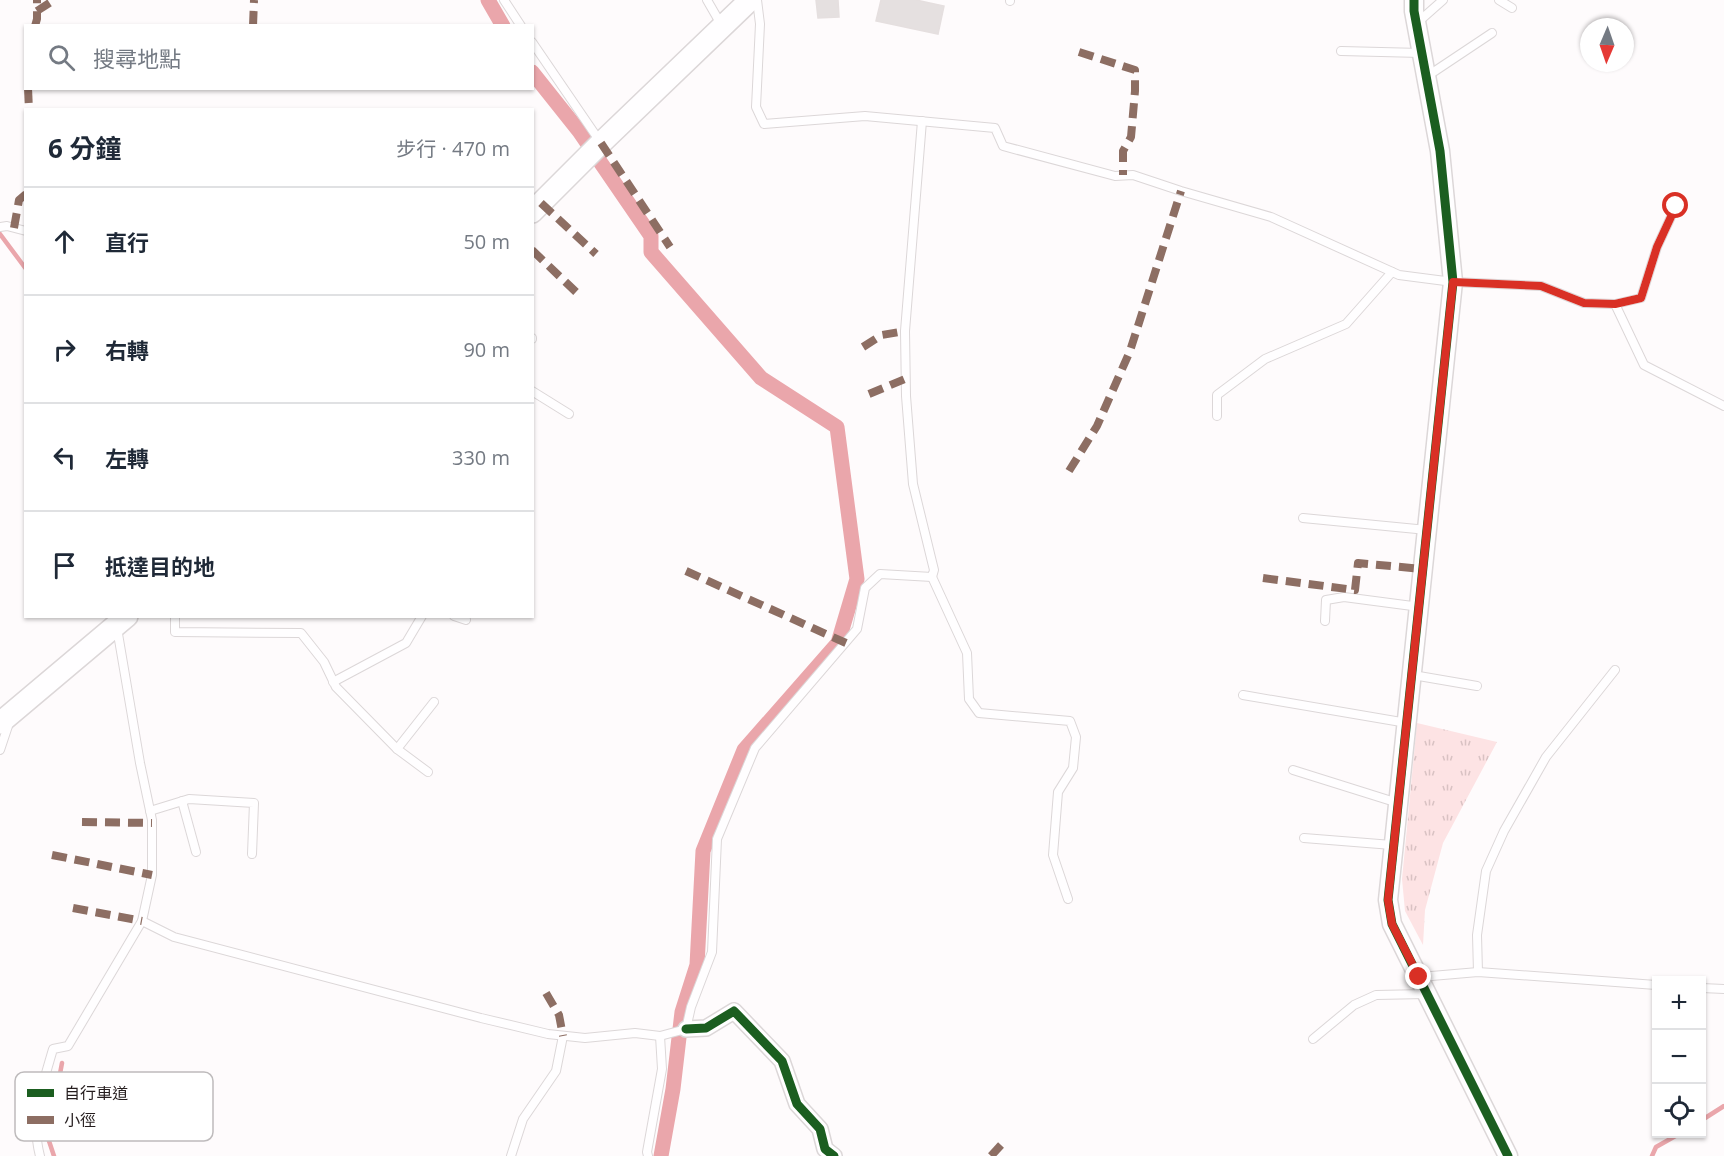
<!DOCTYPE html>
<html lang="zh-TW">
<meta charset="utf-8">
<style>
body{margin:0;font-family:"Open Sans","Noto Sans TC",sans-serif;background:#f6f6f7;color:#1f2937}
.controls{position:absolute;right:18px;bottom:18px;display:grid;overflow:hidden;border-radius:0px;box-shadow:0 2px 4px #0004}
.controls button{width:54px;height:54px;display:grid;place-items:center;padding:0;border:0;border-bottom:2px solid #e0e1e3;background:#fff;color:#1f2937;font:30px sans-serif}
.compass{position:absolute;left:1580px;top:18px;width:54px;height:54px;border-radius:50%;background:#fff;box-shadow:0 2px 4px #0004;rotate:182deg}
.stop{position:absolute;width:18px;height:18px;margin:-14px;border:4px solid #d93025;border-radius:50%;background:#fff}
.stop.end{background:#d93025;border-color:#fff;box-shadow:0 2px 6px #0008}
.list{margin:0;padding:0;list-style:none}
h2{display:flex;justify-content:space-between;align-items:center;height:78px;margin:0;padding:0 24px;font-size:26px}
h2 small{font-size:20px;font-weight:400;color:#747a83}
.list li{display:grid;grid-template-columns:39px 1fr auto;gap:18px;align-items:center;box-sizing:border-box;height:108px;padding:0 24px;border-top:2px solid #e0e1e3}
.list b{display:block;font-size:22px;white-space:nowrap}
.list em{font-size:20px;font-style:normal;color:#747a83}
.icon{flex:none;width:33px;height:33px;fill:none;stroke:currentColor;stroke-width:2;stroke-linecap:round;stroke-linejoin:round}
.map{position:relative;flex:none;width:1724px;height:1156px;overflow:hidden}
.search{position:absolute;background:#fff;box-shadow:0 2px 4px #0004;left:24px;top:24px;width:510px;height:66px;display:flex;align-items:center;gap:15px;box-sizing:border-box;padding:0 21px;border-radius:0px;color:#747a83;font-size:22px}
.panel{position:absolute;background:#fff;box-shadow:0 2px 4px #0004;left:24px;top:108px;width:510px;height:510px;border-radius:0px}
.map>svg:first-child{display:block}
.park{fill:url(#park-tufts)}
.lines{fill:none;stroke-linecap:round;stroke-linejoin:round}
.stream{stroke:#eaa6ab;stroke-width:4.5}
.canal{stroke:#eaa6ab;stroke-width:15}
.building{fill:#e5e0e0;stroke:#e5dfdf;stroke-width:1.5}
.service-casing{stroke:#dcd7d8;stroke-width:10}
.minor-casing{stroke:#dcd7d8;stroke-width:18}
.tertiary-casing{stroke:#dcd7d8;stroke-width:21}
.secondary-casing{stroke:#dcd7d8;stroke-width:24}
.service{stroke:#fffeff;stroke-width:8}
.minor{stroke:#fffeff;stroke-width:15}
.tertiary{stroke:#fffeff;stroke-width:18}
.secondary{stroke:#fffeff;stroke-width:21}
.quiet{stroke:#8d6e63;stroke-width:8;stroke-dasharray:15 8;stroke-linecap:butt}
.cycleway-casing{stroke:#fff;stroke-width:13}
.cycleway{stroke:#1b5e20;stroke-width:9}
.route{stroke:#d93025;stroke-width:8}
.key{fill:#fff;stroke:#bebbbc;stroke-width:1.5}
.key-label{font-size:16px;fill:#251d1e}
</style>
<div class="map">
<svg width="1724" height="1156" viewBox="0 0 1724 1156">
<defs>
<pattern id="park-tufts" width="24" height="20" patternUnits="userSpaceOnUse" patternTransform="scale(1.5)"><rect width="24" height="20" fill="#fde3e4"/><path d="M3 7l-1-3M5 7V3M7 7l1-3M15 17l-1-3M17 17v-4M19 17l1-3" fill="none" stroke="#d9c2c3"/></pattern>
</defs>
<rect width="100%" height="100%" fill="#fefbfc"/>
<polygon class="park" points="1417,723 1497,742 1443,843 1425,910 1423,945 1405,911 1402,879"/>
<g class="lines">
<g class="stream">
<polyline points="0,234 26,269"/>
<polyline points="1702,1120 1724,1106"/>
<polyline points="54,1156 48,1138 62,1063"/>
<polyline points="1652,1156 1656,1147 1679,1134"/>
</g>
<g class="canal">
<polyline points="488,0 503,26"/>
<polyline points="532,72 579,131 651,236 651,252 761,378 837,427 857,579 838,643 744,750 703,851 697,965 682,1012 673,1089 661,1156"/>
</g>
</g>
<g class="building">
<polygon points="816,0 838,0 839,17 818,18"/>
<polygon points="881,0 916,0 944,6 938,34 876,21"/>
</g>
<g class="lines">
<g class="service-casing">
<g id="service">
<polyline points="504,0 521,26"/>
<polyline points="707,0 722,26"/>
<polyline points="757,0 760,24 756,107 764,124 865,116 995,128 1003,146 1115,176 1133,175 1181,191 1271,217 1399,275 1453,282 1541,286 1584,303 1615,304 1644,365 1724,406"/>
<polyline points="1499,0 1512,8"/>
<polyline points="1010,1 1010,0"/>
<polyline points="1417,23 1443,0"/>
<polyline points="532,42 601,143"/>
<polyline points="1341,51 1421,53"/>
<polyline points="1426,77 1492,33"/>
<polyline points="0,227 7,226 26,231"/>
<polyline points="1615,304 1641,298 1657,247 1676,206"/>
<polyline points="532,338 532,339"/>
<polyline points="532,391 569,414"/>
<polyline points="1217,416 1217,395 1265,359 1346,324 1392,272"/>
<polyline points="1303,518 1427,530"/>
<polyline points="932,577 967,653 969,699 979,713 1070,721 1076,737 1073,768 1058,792 1053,855 1068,899"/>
<polyline points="175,616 175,632 301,633 324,662 336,687 397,749 428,772"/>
<polyline points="454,616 466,620"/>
<polyline points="1325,621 1326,600 1344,597 1420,607"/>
<polyline points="117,628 140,763 152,820 152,875 142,921 174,937 481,1018 548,1034 585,1038 635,1033 660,1036 686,1029 691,1007 712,952 717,839 755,748 857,629 865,588 880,574 932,577 934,570 913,484 906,396 905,331 922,121"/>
<polyline points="1413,675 1477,686"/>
<polyline points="333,682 406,643 422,616"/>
<polyline points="1243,695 1407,723"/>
<polyline points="397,749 434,702"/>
<polyline points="0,750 9,723"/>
<polyline points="1293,770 1398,803"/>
<polyline points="182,801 196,852"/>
<polyline points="150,811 189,799 254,803 252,854"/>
<polyline points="1304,838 1392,845"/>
<polyline points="1478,972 1477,935 1486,871 1504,831 1546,757 1615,670"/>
<polyline points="1420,977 1478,972 1656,985"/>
<polyline points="1702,988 1724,989"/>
<polyline points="1313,1039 1354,1005 1376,995 1425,994"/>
<path d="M40,1156C30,1119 43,1084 53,1049L68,1046L142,921"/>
<polyline points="511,1156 523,1119 556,1071 563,1036"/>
<polyline points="648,1156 647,1152 662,1069 660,1036"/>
</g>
</g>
<g class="minor-casing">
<polyline id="minor" points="686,1029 706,1028 734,1011 782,1061 797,1104 820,1129 825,1149 834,1156"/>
</g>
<g class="tertiary-casing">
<polyline id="tertiary" points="1414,0 1414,11 1440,151 1453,282 1388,900 1392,924 1508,1156"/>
</g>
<g class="secondary-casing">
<g id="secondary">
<polyline points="532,212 600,144 750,0"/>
<polyline points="0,723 127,616"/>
</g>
</g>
<use href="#service" class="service"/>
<use href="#minor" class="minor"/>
<use href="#tertiary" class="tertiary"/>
<use href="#secondary" class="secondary"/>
<g class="quiet">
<polyline points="37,11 54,0"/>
<polyline points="35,26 37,19 37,0"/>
<polyline points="253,26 254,0"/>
<polyline points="1079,52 1135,70 1135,91 1131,137 1123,151 1123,175"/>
<polyline points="28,88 29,110"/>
<polyline points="601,143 670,247"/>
<polyline points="541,203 596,254"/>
<polyline points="14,228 19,200 26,194"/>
<polyline points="532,250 576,292"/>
<polyline points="863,347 882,335 905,331"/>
<polyline points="869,394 905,379"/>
<polyline points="1069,471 1097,426 1130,351 1181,191"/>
<polyline points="686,571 846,643"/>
<polyline points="1263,578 1355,590 1358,563 1423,569"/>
<polyline points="82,822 152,823"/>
<polyline points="52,855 152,875"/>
<polyline points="73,908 142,921"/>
<polyline points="546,993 559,1015 563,1036"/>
<polyline points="991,1156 1001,1145"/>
</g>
<g class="cycleway-casing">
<g id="cycleway">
<polyline points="1414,0 1414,11 1440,151 1453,282 1388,900 1392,924 1508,1156"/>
<polyline points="686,1029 706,1028 734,1011 782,1061 797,1104 820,1129 825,1149 834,1156"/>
</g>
</g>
<use href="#cycleway" class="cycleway"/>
</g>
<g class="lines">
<polyline class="route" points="1419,977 1392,924 1388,900 1453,282 1541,286 1584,303 1615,304 1641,298 1657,247 1676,206"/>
</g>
<rect x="15" y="1072" width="198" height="69" rx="9" class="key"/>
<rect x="27" y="1089" width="27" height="8" fill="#1b5e20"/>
<rect x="27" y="1116" width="27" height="8" fill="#8d6e63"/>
<g class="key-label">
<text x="64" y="1099">自行車道</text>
<text x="64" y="1126">小徑</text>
</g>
</svg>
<div class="controls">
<button>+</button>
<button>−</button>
<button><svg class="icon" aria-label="locate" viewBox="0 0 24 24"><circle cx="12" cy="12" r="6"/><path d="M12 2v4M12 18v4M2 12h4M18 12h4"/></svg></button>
</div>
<svg class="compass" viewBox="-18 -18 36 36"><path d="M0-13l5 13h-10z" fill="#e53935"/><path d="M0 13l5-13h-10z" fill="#747a83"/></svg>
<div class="stop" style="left:1676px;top:206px"></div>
<div class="stop end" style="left:1419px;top:977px"></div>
<div class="search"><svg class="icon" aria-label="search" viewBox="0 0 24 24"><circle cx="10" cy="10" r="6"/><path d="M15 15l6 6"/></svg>搜尋地點</div>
<section class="panel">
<h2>6 分鐘<small>步行 · 470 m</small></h2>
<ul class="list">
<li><svg class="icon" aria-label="ahead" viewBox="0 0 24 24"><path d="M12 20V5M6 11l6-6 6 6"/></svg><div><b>直行</b></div><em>50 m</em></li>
<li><svg class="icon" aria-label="right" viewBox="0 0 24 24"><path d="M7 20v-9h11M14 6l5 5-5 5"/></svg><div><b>右轉</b></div><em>90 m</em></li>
<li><svg class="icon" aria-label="left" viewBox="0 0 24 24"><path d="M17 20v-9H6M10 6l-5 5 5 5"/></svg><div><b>左轉</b></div><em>330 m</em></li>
<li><svg class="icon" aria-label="arrive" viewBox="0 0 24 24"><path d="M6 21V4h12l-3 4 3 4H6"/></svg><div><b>抵達目的地</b></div></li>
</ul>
</section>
</div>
